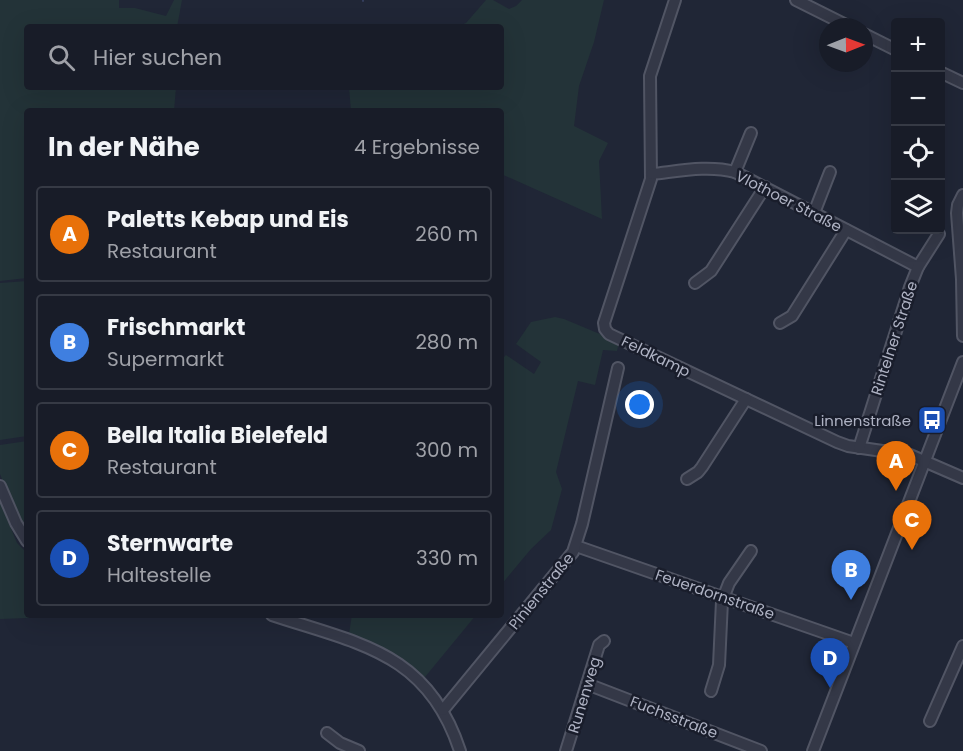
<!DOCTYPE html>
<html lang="de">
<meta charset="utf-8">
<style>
body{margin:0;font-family:Poppins,sans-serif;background:#252934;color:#f1f3f6}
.controls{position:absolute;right:18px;top:18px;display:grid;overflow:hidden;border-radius:6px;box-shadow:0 6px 24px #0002}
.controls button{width:54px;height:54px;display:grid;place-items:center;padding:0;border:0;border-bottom:2px solid #363a45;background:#181c28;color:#f1f3f6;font:30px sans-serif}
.compass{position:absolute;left:819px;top:18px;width:54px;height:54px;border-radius:50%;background:#181c28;box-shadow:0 6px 24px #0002;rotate:89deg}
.you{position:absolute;left:640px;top:405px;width:21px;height:21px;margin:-15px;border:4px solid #fff;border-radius:50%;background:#1a73e8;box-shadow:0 0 0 9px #1a73e833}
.badge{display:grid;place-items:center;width:39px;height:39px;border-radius:50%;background:#8c9099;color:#fff;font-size:20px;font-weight:700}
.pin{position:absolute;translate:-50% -50px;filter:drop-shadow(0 2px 3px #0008)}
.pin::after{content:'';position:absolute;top:32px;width:21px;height:18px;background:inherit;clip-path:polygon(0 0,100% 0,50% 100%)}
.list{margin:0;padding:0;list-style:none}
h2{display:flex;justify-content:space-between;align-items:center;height:78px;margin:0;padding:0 24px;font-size:26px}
h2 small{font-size:20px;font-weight:400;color:#9fa1a8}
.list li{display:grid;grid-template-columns:39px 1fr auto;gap:18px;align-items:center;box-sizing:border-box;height:96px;margin:0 12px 12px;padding:0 12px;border:2px solid #363a45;border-radius:6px}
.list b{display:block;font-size:22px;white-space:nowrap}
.list p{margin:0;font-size:20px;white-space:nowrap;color:#9fa1a8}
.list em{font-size:20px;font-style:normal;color:#9fa1a8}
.icon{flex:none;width:33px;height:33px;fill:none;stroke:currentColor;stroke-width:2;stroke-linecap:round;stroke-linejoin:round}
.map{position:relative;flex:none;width:963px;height:751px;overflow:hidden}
.search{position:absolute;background:#181c28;box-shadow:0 6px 24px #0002;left:24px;top:24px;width:480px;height:66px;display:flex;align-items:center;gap:15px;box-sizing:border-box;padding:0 21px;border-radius:6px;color:#9fa1a8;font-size:22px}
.panel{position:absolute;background:#181c28;box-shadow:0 6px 24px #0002;left:24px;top:108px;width:480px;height:510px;border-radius:6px}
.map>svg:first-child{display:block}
.green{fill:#233338}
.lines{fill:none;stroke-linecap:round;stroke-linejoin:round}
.stream{stroke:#343e5d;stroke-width:2}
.minor-casing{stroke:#515564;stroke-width:14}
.minor{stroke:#343847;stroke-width:10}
.labels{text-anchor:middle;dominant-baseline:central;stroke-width:5;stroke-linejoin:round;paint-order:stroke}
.street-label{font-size:15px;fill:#aeb2c3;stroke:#191d2b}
.poi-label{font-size:15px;fill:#aeb2c3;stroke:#191d2b;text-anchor:end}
</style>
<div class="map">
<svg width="963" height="751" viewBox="0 0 963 751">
<rect width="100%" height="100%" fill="#202636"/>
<g class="green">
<polygon points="0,0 119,0 119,8 135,8 166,16 174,0 182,0 177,27 27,27 27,87 176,87 174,111 27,111 27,278 0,281"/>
<path d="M486,0H493L509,9L516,6L522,0H604L594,42L579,86L574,126L608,143L599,161L602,219L501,174V111H351L349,87H501V27C486,27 471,24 457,27L466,23Z"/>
<polygon points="27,281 27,436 0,440 0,283"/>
<polygon points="555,317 564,319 619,342 617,351 603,350 595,385 578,381 556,472 562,489 551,530 531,549 501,585 501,357 503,358 506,355 534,374 541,362 516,344 531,322"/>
<polygon points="27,441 27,534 18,519 0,474 0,445"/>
<polygon points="0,502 17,543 27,553 27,615 51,615 51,617 0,619"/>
<path d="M352,615H476L425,677C401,657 378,643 349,634Z"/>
</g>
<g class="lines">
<polyline class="stream" points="363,0 363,1"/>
<g class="minor-casing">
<g id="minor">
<polyline points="675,0 650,76 651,179 604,323 605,329 609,334 837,442 848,446 910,455 963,478"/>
<polyline points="796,0 850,27"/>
<polyline points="864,34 896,50"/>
<polyline points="940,72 963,83"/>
<polyline points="735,172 751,133"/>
<path d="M652,174C680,171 708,165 735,172L918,267"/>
<polyline points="963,195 958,205 957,213 962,279 963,336"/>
<polyline points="814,213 830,172"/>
<polyline points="695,283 711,271 765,187"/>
<polyline points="780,323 792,316 846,230"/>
<polyline points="859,448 910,287 918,267 939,234"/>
<polyline points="687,479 698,472 702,467 746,399"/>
<polyline points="0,486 16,523 27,541"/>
<polyline points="576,546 854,643"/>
<path d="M272,615C359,644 428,652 460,751"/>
<polyline points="587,684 761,751"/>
<polyline points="711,691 719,665 722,601 729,583 751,551"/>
<polyline points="443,710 573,552 582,524 618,368"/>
<polyline points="930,721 963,646"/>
<polyline points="327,733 340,743 359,751"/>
<polyline points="566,751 599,645 604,641"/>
<polyline points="813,751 963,362"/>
</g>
</g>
<use href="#minor" class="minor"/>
</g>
<defs>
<g id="bus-square" transform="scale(1.5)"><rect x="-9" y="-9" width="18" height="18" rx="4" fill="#1a4fb4" stroke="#191d2b"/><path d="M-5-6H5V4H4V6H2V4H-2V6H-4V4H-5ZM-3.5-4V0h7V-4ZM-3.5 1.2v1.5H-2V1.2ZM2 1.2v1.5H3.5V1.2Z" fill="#fff"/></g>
</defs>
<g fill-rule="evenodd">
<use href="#bus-square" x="932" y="420"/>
</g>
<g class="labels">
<g class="street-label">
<text transform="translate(789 201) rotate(27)">Vlothoer Straße</text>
<text transform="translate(894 338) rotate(-72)">Rintelner Straße</text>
<text transform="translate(656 356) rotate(26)">Feldkamp</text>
<text transform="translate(541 591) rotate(-51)">Pinienstraße</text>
<text transform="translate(715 594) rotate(19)">Feuerdornstraße</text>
<text transform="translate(584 695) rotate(-73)">Runenweg</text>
<text transform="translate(674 717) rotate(21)">Fuchsstraße</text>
</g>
<g class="poi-label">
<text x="911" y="420">Linnenstraße</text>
</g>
</g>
</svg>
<div class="controls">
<button>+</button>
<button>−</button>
<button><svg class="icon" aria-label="locate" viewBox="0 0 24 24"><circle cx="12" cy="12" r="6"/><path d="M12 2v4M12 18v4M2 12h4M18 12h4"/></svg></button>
<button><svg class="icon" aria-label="layers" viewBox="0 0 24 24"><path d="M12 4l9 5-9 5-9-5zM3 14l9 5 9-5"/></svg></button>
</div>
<svg class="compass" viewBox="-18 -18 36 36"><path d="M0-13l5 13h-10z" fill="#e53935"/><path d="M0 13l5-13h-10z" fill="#9fa1a8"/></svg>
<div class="you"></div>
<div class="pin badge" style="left:896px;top:491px;background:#e8710a">A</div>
<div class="pin badge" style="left:851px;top:600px;background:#3f7fe0">B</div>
<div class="pin badge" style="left:912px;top:550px;background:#e8710a">C</div>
<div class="pin badge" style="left:830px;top:688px;background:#1a4fb4">D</div>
<div class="search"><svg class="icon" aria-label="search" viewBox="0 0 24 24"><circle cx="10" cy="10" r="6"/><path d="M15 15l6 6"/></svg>Hier suchen</div>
<section class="panel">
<h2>In der Nähe<small>4 Ergebnisse</small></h2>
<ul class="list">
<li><span class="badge" style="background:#e8710a">A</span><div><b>Paletts Kebap und Eis</b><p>Restaurant</p></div><em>260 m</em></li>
<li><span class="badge" style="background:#3f7fe0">B</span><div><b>Frischmarkt</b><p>Supermarkt</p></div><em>280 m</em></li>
<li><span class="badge" style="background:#e8710a">C</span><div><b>Bella Italia Bielefeld</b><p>Restaurant</p></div><em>300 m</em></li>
<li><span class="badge" style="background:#1a4fb4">D</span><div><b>Sternwarte</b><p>Haltestelle</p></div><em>330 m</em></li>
</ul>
</section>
</div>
